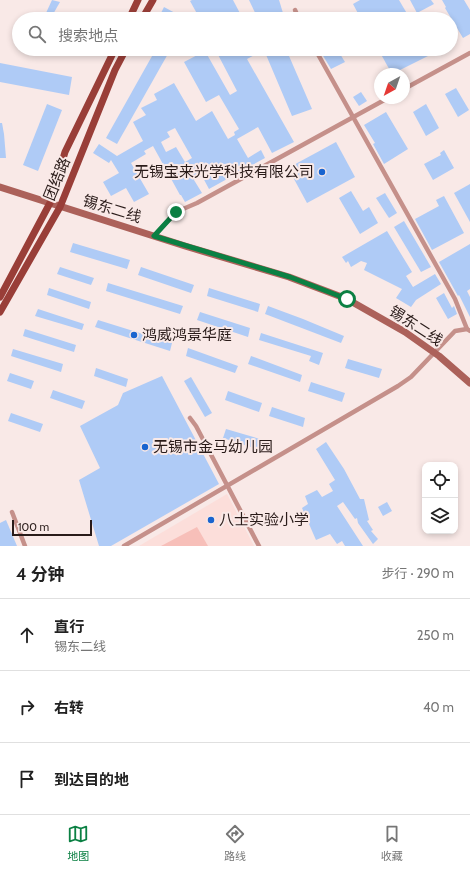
<!DOCTYPE html>
<html lang="zh">
<meta charset="utf-8">
<style>
body{margin:0;font-family:Cabin,"Noto Sans SC",sans-serif;background:#f2f2f2;color:#222}
.controls{position:absolute;right:12px;bottom:12px;display:grid;overflow:hidden;border-radius:8px;box-shadow:0 2px 6px #0003}
.controls button{width:36px;height:36px;display:grid;place-items:center;padding:0;border:0;border-bottom:1px solid #e0e0e0;background:#fff;color:#222;font:20px sans-serif}
.compass{position:absolute;left:374px;top:68px;width:36px;height:36px;border-radius:50%;background:#fff;box-shadow:0 2px 6px #0003;rotate:220deg}
.scale{position:absolute;left:12px;bottom:10px;width:80px;box-sizing:border-box;padding-left:4px;border:2px solid #291b19;border-top:0;font-size:11px;line-height:14px;white-space:nowrap;color:#291b19;-webkit-text-stroke:3px #f9e9e7;paint-order:stroke}
.stop{position:absolute;width:12px;height:12px;margin:-9px;border:3px solid #0b8043;border-radius:50%;background:#fff}
.stop.end{background:#0b8043;border-color:#fff;box-shadow:0 1px 4px #0008}
.list{margin:0;padding:0;list-style:none}
h2{display:flex;justify-content:space-between;align-items:center;height:52px;margin:0;padding:0 16px;font-size:17px}
h2 small{font-size:13px;font-weight:400;color:#767676}
.list li{display:grid;grid-template-columns:26px 1fr auto;gap:12px;align-items:center;box-sizing:border-box;height:72px;padding:0 16px;border-top:1px solid #e0e0e0}
.list b{display:block;font-size:15px;white-space:nowrap}
.list p{margin:0;font-size:13px;white-space:nowrap;color:#767676}
.list em{font-size:13px;font-style:normal;color:#767676}
.icon{flex:none;width:22px;height:22px;fill:none;stroke:currentColor;stroke-width:2;stroke-linecap:round;stroke-linejoin:round}
.map{position:relative;flex:none;width:470px;height:546px;overflow:hidden}
.search{position:absolute;background:#fff;box-shadow:0 2px 6px #0003;left:12px;right:12px;top:12px;height:44px;display:flex;align-items:center;gap:10px;box-sizing:border-box;padding:0 14px;border-radius:22px;color:#767676;font-size:15px}
.sheet{height:268px;background:#fff}
nav{display:flex;justify-content:space-around;align-items:center;box-sizing:border-box;height:56px;border-top:1px solid #e0e0e0;background:#fff;font-size:11px;color:#767676}
nav a{display:grid;justify-items:center;gap:2px}
nav .on{color:#0b8043}
.map>svg:first-child{display:block}
.built{fill:#fcdeda}
.green{fill:#f7bfb9}
.building{fill:#afcbf6;fill-rule:evenodd}
.lines{fill:none;stroke-linecap:round;stroke-linejoin:round}
.minor{stroke:#c5908a;stroke-width:4.5}
.secondary{stroke:#ac615a;stroke-width:7}
.primary{stroke:#993e38;stroke-width:7}
.route{stroke:#0b8043;stroke-width:5}
.poi-dot{fill:#1964cf;stroke:#f9e9e7;stroke-width:1.5}
.labels{text-anchor:middle;dominant-baseline:central;stroke-width:4;stroke-linejoin:round;paint-order:stroke}
.poi-label{font-size:15px;fill:#291b19;stroke:#f9e9e7;text-anchor:start}
.street-label{font-size:15px;fill:#291b19;stroke:#f9e9e7}
</style>
<div class="map">
<svg width="470" height="546" viewBox="0 0 470 546">
<rect width="100%" height="100%" fill="#f9e9e7"/>
<polygon class="built" points="227,494 254,546 139,546"/>
<polygon class="green" points="197,527 208,546 161,546"/>
<g class="building">
<polygon points="52,0 60,2 52,16 46,13"/>
<polygon points="192,0 233,0 243,19 200,19 190,1"/>
<polygon points="249,0 279,0 283,13 258,19"/>
<polygon points="360,0 399,0 409,17 406,19 361,19 353,4"/>
<polygon points="410,0 431,0 434,4 417,13"/>
<polygon points="442,0 464,0 470,10 470,34 463,38 445,8 446,7"/>
<polygon points="164,7 177,14 174,19 158,19"/>
<polygon points="156,49 164,49 169,52 117,144 106,138"/>
<path d="M215,49H286L312,109L292,116L264,50L247,59L294,142L272,153L258,127L237,139L248,158L261,150L265,158L209,189L202,176L194,180L202,193L185,202L181,195H180L153,146L144,151L146,154L131,163L149,194L134,202L126,188L111,196L103,182L119,173L111,160L109,163L93,153L99,144L117,156L143,141L133,122L146,115L141,108L157,100L154,94L174,83L196,121L212,111L228,139L235,135L234,132L239,129L219,95L206,102L184,62L205,51L230,95L237,91ZM175,128L192,158L185,162L176,147L166,152L161,142L170,137L167,132Z"/>
<polygon points="319,49 337,49 345,62 331,69"/>
<polygon points="378,49 427,49 430,55 392,74"/>
<polygon points="0,63 72,77 69,95 0,82"/>
<polygon points="456,88 469,110 458,117 445,94"/>
<polygon points="361,92 367,101 359,106 353,97"/>
<polygon points="47,104 62,110 38,171 23,165"/>
<polygon points="426,104 439,128 426,136 413,112"/>
<polygon points="386,112 408,149 384,164 373,144 375,143 364,125"/>
<polygon points="0,123 2,123 4,134 6,158 0,158"/>
<polygon points="336,142 355,177 307,203 288,168"/>
<polygon points="444,150 454,168 433,180 424,164 441,155 440,153"/>
<polygon points="470,184 470,222 454,193"/>
<polygon points="351,191 363,211 369,207 378,223 360,234 339,198"/>
<polygon points="385,193 397,213 389,218 376,198"/>
<polygon points="444,196 464,233 432,250 415,219 439,206 436,200"/>
<polygon points="404,221 431,267 421,272 394,227"/>
<polygon points="387,231 412,272 406,276 413,287 435,274 441,284 416,300 411,307 396,298 402,289 364,270 367,263 361,261 351,267 348,261 346,263 342,257"/>
<polygon points="73,243 130,260 127,269 70,252"/>
<polygon points="470,244 470,289 467,291 470,297 470,317 459,295 458,296 439,262"/>
<polygon points="60,267 94,278 91,285 57,274"/>
<polygon points="141,267 194,285 191,293 138,275"/>
<polygon points="108,283 183,306 180,314 106,291"/>
<polygon points="49,288 91,302 89,309 47,295"/>
<polygon points="209,288 260,304 258,312 207,296"/>
<polygon points="444,293 452,308 454,306 457,314 448,319 436,298"/>
<polygon points="268,306 303,319 344,336 341,343 265,314"/>
<polygon points="38,309 84,324 82,330 35,316"/>
<polygon points="200,312 250,328 248,337 197,320"/>
<polygon points="98,320 172,343 170,351 95,327"/>
<polygon points="25,329 76,345 74,352 23,336"/>
<polygon points="261,333 323,353 319,365 309,361 311,356 259,340"/>
<polygon points="188,348 238,366 235,373 186,356"/>
<polygon points="13,349 63,364 61,372 11,356"/>
<polygon points="251,356 302,375 300,382 248,364"/>
<polygon points="348,359 382,369 379,378 345,368"/>
<polygon points="96,368 128,379 126,387 94,376"/>
<polygon points="10,373 34,381 31,389 7,381"/>
<polygon points="162,376 219,484 111,546 99,546 79,480 100,468 80,426 118,405 123,393"/>
<polygon points="191,377 212,413 205,417 184,381"/>
<polygon points="311,382 345,393 342,402 308,391"/>
<polygon points="53,390 85,401 82,409 50,398"/>
<polygon points="228,391 262,403 259,412 225,400"/>
<polygon points="272,407 305,418 303,427 269,416"/>
<polygon points="11,413 43,424 40,432 8,421"/>
<polygon points="226,429 260,439 257,449 223,438"/>
<polygon points="326,442 344,469 360,499 364,499 369,520 367,521 373,530 371,531 378,539 373,544 358,523 357,518 355,519 343,502 337,506 363,546 345,546 342,541 337,544 330,534 316,540 302,508 308,504 305,496 317,490 322,497 333,491 329,484 335,480 316,449"/>
<polygon points="387,502 392,511 383,516 378,507"/>
<polygon points="6,520 17,546 0,546 0,523"/>
</g>
<g class="lines">
<g class="minor">
<polyline points="295,10 299,19"/>
<polyline points="315,49 455,299 467,329 470,331"/>
<polyline points="404,89 470,53"/>
<polyline points="154,236 176,212 197,203 388,98"/>
<polyline points="190,418 196,426 259,546"/>
<polyline points="12,512 25,546"/>
<polyline points="124,546 398,386 411,377 455,331 467,329"/>
</g>
<polyline class="secondary" points="0,187 185,246 289,277 347,299 405,332 439,356 470,383"/>
<g class="primary">
<polyline points="129,19 138,0"/>
<polyline points="142,19 153,0"/>
<polyline points="0,297 50,203 65,152 115,49"/>
<polyline points="0,312 60,207 115,70 126,49"/>
</g>
</g>
<g class="lines">
<polyline class="route" points="176,212 154,236 290,277 347,299"/>
</g>
<g class="poi-dot">
<circle cx="322" cy="172" r="4"/>
<circle cx="134" cy="335" r="4"/>
<circle cx="145" cy="447" r="4"/>
<circle cx="211" cy="520" r="4"/>
</g>
<g class="labels">
<g class="poi-label">
<text x="314" y="172" text-anchor="end">无锡宝来光学科技有限公司</text>
<text x="142" y="335">鸿威鸿景华庭</text>
<text x="153" y="447">无锡市金马幼儿园</text>
<text x="219" y="520">八士实验小学</text>
</g>
<g class="street-label">
<text transform="translate(57 179) rotate(-68)">团结路</text>
<text transform="translate(112 209) rotate(17)">锡东二线</text>
<text transform="translate(416 326) rotate(33)">锡东二线</text>
</g>
</g>
</svg>
<div class="controls">
<button><svg class="icon" aria-label="locate" viewBox="0 0 24 24"><circle cx="12" cy="12" r="6"/><path d="M12 2v4M12 18v4M2 12h4M18 12h4"/></svg></button>
<button><svg class="icon" aria-label="layers" viewBox="0 0 24 24"><path d="M12 4l9 5-9 5-9-5zM3 14l9 5 9-5"/></svg></button>
</div>
<svg class="compass" viewBox="-18 -18 36 36"><path d="M0-13l5 13h-10z" fill="#e53935"/><path d="M0 13l5-13h-10z" fill="#767676"/></svg>
<div class="scale">100 m</div>
<div class="stop" style="left:347px;top:299px"></div>
<div class="stop end" style="left:176px;top:212px"></div>
<div class="search"><svg class="icon" aria-label="search" viewBox="0 0 24 24"><circle cx="10" cy="10" r="6"/><path d="M15 15l6 6"/></svg>搜索地点</div>
</div>
<section class="sheet">
<h2>4 分钟<small>步行 · 290 m</small></h2>
<ul class="list">
<li><svg class="icon" aria-label="ahead" viewBox="0 0 24 24"><path d="M12 20V5M6 11l6-6 6 6"/></svg><div><b>直行</b><p>锡东二线</p></div><em>250 m</em></li>
<li><svg class="icon" aria-label="right" viewBox="0 0 24 24"><path d="M7 20v-9h11M14 6l5 5-5 5"/></svg><div><b>右转</b></div><em>40 m</em></li>
<li><svg class="icon" aria-label="arrive" viewBox="0 0 24 24"><path d="M6 21V4h12l-3 4 3 4H6"/></svg><div><b>到达目的地</b></div></li>
</ul>
</section>
<nav>
<a class="on"><svg class="icon" aria-label="map" viewBox="0 0 24 24"><path d="M3 6l6-2 6 2 6-2v14l-6 2-6-2-6 2zM9 4v14M15 6v14"/></svg>地图</a>
<a><svg class="icon" aria-label="directions" viewBox="0 0 24 24"><path d="M12 3l9 9-9 9-9-9zM9 14v-3h6M13 9l2 2-2 2"/></svg>路线</a>
<a><svg class="icon" aria-label="saved" viewBox="0 0 24 24"><path d="M7 4h10v16l-5-4-5 4z"/></svg>收藏</a>
</nav>
